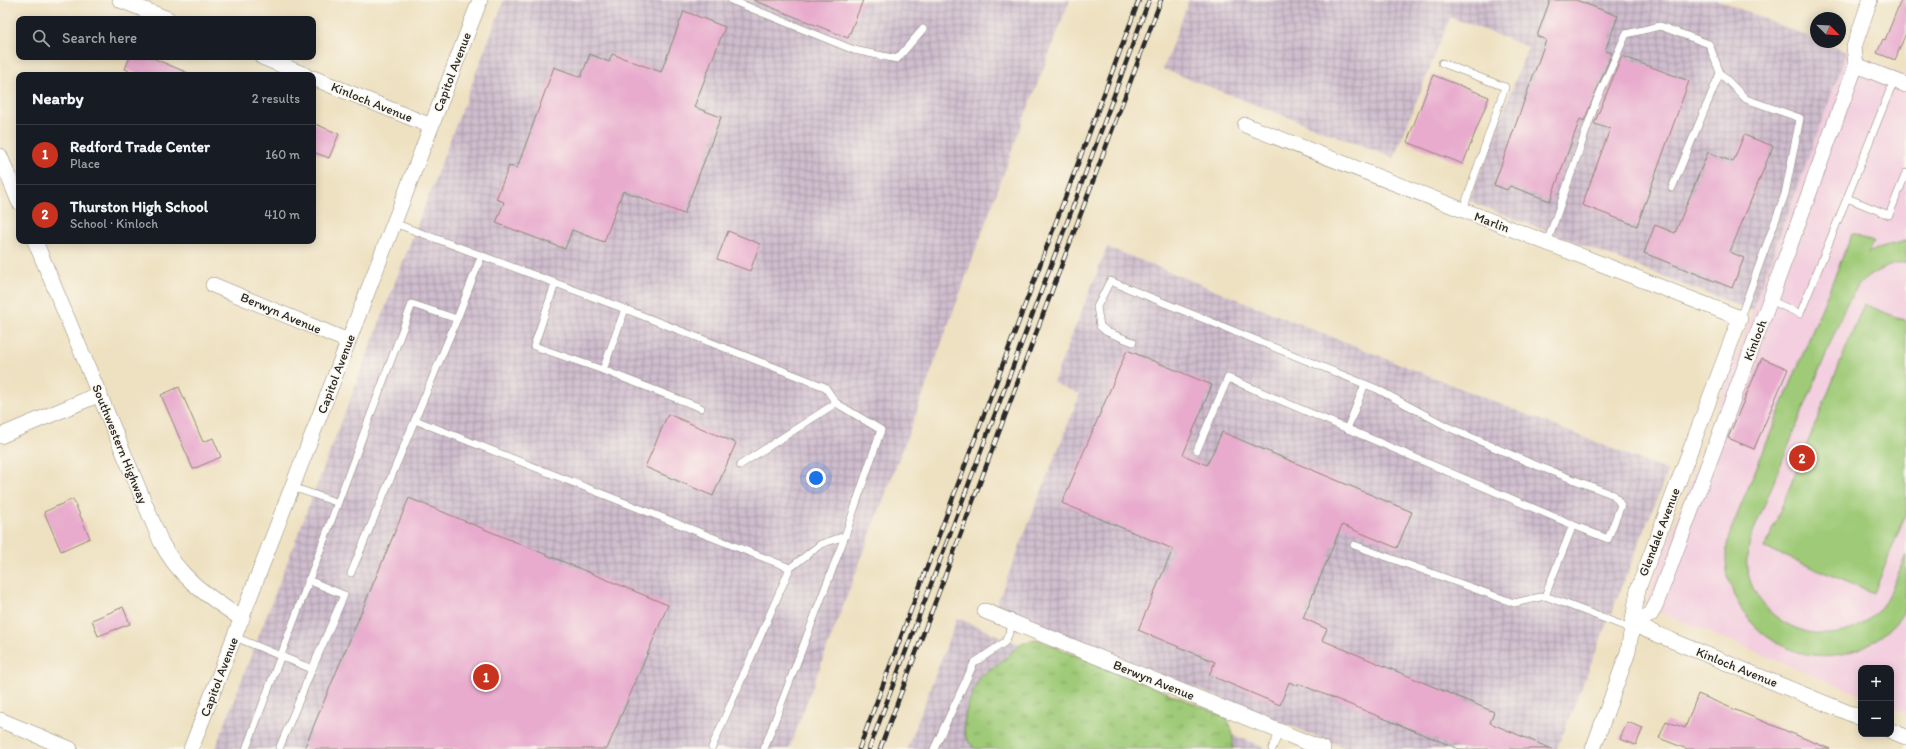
<!DOCTYPE html>
<meta charset="utf-8">
<style>
body{margin:0;font-family:Itim,sans-serif;background:#242831;color:#f1f3f6}
.controls{position:absolute;right:12px;bottom:12px;display:grid;overflow:hidden;border-radius:8px;box-shadow:0 2px 10px #0003}
.controls button{width:36px;height:36px;display:grid;place-items:center;padding:0;border:0;border-bottom:1px solid #363941;background:#171b24;color:#f1f3f6;font:20px sans-serif}
.compass{position:absolute;left:1810px;top:12px;width:36px;height:36px;border-radius:50%;background:#171b24;box-shadow:0 2px 10px #0003;rotate:114deg}
.you{position:absolute;left:816px;top:478px;width:14px;height:14px;margin:-10px;border:3px solid #fff;border-radius:50%;background:#1a73e8;box-shadow:0 0 0 6px #1a73e833}
.badge{display:grid;place-items:center;width:26px;height:26px;border-radius:50%;background:#c8321e;color:#fff;font-size:13px;font-weight:700}
.pin{position:absolute;translate:-50% -50%;border:2px solid #fff;box-shadow:0 1px 4px #0006}
.list{margin:0;padding:0;list-style:none}
h2{display:flex;justify-content:space-between;align-items:center;height:52px;margin:0;padding:0 16px;font-size:17px}
h2 small{font-size:13px;font-weight:400;color:#9ea1a6}
.list li{display:grid;grid-template-columns:26px 1fr auto;gap:12px;align-items:center;box-sizing:border-box;height:60px;padding:0 16px;border-top:1px solid #363941}
.list b{display:block;font-size:15px;white-space:nowrap}
.list p{margin:0;font-size:13px;white-space:nowrap;color:#9ea1a6}
.list em{font-size:13px;font-style:normal;color:#9ea1a6}
.icon{flex:none;width:22px;height:22px;fill:none;stroke:currentColor;stroke-width:2;stroke-linecap:round;stroke-linejoin:round}
.map{position:relative;flex:none;width:1906px;height:749px;overflow:hidden}
.search{position:absolute;background:#171b24;box-shadow:0 2px 10px #0003;left:16px;top:16px;width:300px;height:44px;display:flex;align-items:center;gap:10px;box-sizing:border-box;padding:0 14px;border-radius:8px;color:#9ea1a6;font-size:15px}
.panel{position:absolute;background:#171b24;box-shadow:0 2px 10px #0003;left:16px;top:72px;width:300px;height:172px;border-radius:8px}
.map>svg:first-child{display:block}
.built{fill:#f3cfdf}
.industrial{fill:url(#industrial-grid)}
.grass{fill:url(#grass-tufts);stroke:#657a51}
.pitch{fill:#9fca77;stroke:#657a51}
.building{fill:#e8abcd}
.lines{fill:none;stroke-linecap:round;stroke-linejoin:round}
.lane-casing{stroke:#8c8676;stroke-width:8}
.street-casing{stroke:#8c8676;stroke-width:16}
.lane{stroke:#fff;stroke-width:7}
.street{stroke:#fff;stroke-width:15}
.rail-casing{stroke:#2b2b2b;stroke-width:4.5}
.rail{stroke:#fbf7ec;stroke-width:3;stroke-dasharray:9;stroke-linecap:butt}
.labels{text-anchor:middle;dominant-baseline:central;stroke-width:3;stroke-linejoin:round;paint-order:stroke}
.street-label{font-size:13px;fill:#2b2b2b;stroke:#fbf7ec}
</style>
<div class="map">
<svg width="1906" height="749" viewBox="0 0 1906 749">
<defs>
<pattern id="industrial-grid" width="8" height="8" patternUnits="userSpaceOnUse"><rect width="8" height="8" fill="#cfbdce"/><path d="M0 4h8M4 0v8" fill="none" stroke="#a89aa7"/></pattern>
<pattern id="grass-tufts" width="24" height="20" patternUnits="userSpaceOnUse"><rect width="24" height="20" fill="#9fca77"/><path d="M3 7l-1-3M5 7V3M7 7l1-3M15 17l-1-3M17 17v-4M19 17l1-3" fill="none" stroke="#82a462"/></pattern>
</defs>
<rect width="100%" height="100%" fill="#fbf7ec"/>
<filter id="ink" filterUnits="userSpaceOnUse"><feTurbulence type="fractalNoise" baseFrequency=".025" numOctaves="2"/><feDisplacementMap in="SourceGraphic" scale="8" xChannelSelector="R" yChannelSelector="G"/><feConvolveMatrix kernelMatrix="1 2 1 2 8 2 1 2 1" color-interpolation-filters="sRGB"/></filter>
<filter id="wash" filterUnits="userSpaceOnUse"><feTurbulence type="fractalNoise" baseFrequency=".012" numOctaves="4" result="noise"/><feDisplacementMap in="SourceGraphic" scale="16" xChannelSelector="R" yChannelSelector="G"/><feGaussianBlur stdDeviation="0.9" result="paint"/><feColorMatrix in="noise" values="0 0 0 0 0 0 0 0 0 0 0 0 0 0 0 0 0 1.4 0 .05"/><feComposite in="paint" operator="in"/></filter>
<g filter="url(#wash)">
<rect width="100%" height="100%" fill="#eee1c1"/>
<polygon class="built" points="1847,52 1906,76 1906,714 1891,707 1891,668 1861,668 1861,695 1645,606"/>
<g class="industrial">
<polygon points="504,0 1070,0 1021,126 917,411 789,749 215,749"/>
<polygon points="1189,0 1719,0 1816,40 1816,42 1822,42 1847,52 1752,311 1469,201 1528,47 1450,17 1394,158 1163,69"/>
<polygon points="1107,247 1668,471 1557,749 1348,749 995,608 1080,394 1053,383"/>
<polygon points="957,618 1267,749 907,749"/>
</g>
<path class="grass" d="M1036,639L1224,716C1234,727 1233,735 1233,749H976C952,732 970,702 978,681L981,676L1005,659L1021,643Z"/>
<g class="pitch">
<path d="M1852,234L1873,242L1868,253L1881,247L1906,241V262C1889,264 1869,273 1858,286C1854,292 1850,299 1846,305L1750,540C1748,551 1745,563 1748,573C1760,629 1834,655 1875,614C1891,598 1897,575 1906,555C1906,566 1906,601 1905,609C1900,620 1890,629 1881,636C1815,686 1725,634 1726,554C1726,546 1729,538 1731,530Z"/>
<polygon points="1864,304 1906,321 1906,513 1874,593 1765,548"/>
</g>
<g id="blocks">
<g class="building">
<polygon points="753,0 863,0 848,38"/>
<polygon points="1550,0 1576,0 1618,16 1605,51 1612,53 1584,121 1580,119 1550,201 1510,186 1507,190 1494,185 1546,40 1537,36"/>
<polygon points="1901,0 1906,0 1906,33 1895,60 1877,53 1883,39 1885,40"/>
<polygon points="684,11 725,27 694,107 721,117 684,214 623,191 604,242 572,230 565,249 496,223 504,202 496,199 509,166 517,168 554,67 581,77 590,54 609,62 612,54 661,72"/>
<polygon points="1622,56 1689,81 1637,226 1582,205 1610,129 1594,124"/>
<polygon points="130,57 150,57 193,75 140,75 125,69"/>
<polygon points="1433,75 1489,97 1463,164 1407,142"/>
<polygon points="313,123 339,134 329,158 313,152"/>
<polygon points="1744,135 1773,146 1730,252 1744,258 1732,288 1644,253 1655,225 1675,233 1708,152 1733,162"/>
<polygon points="728,231 760,244 750,271 717,259"/>
<polygon points="1127,350 1212,385 1183,455 1207,465 1222,432 1412,512 1397,548 1342,525 1303,618 1327,629 1322,640 1494,712 1490,723 1552,749 1459,749 1299,684 1298,686 1289,682 1280,705 1209,675 1215,662 1138,630 1173,549 1062,503"/>
<polygon points="1762,358 1788,369 1754,449 1728,438"/>
<polygon points="179,387 203,442 213,438 221,457 193,469 161,395"/>
<polygon points="668,414 736,443 713,496 645,467"/>
<polygon points="409,498 668,605 607,749 304,749"/>
<polygon points="73,499 90,538 61,551 44,512"/>
<polygon points="123,607 130,624 98,636 92,620"/>
<polygon points="1698,694 1743,713 1830,749 1687,749 1659,738 1666,721 1685,728"/>
<polygon points="1627,722 1643,728 1636,745 1620,739"/>
</g>
</g>
</g>
<g filter="url(#ink)">
<use href="#blocks" fill-opacity="0" stroke="#8c8676" stroke-width="1"/>
<g class="lines">
<g class="lane-casing">
<g id="lane">
<polyline points="731,0 854,50 897,59 923,29"/>
<polyline points="1442,63 1505,87 1463,210"/>
<polyline points="1894,80 1847,198 1889,215 1906,173"/>
<polyline points="1672,188 1720,73"/>
<polyline points="394,223 625,309 825,387 836,403 881,430 845,536 764,749"/>
<polyline points="1547,243 1596,102 1626,34 1660,26 1709,44 1720,73 1746,99 1800,118 1785,194 1740,318"/>
<polyline points="555,284 534,346 603,370"/>
<polyline points="1770,300 1800,314 1847,198"/>
<polyline points="625,309 603,370 701,408"/>
<polyline points="1133,342 1107,332 1100,326 1097,307 1110,281 1377,389 1448,427 1530,463 1614,495 1621,505 1608,539 1573,525"/>
<polyline points="415,420 790,568"/>
<polyline points="1347,429 1365,384"/>
<polyline points="1197,450 1228,378 1573,525 1545,596 1632,629"/>
<polyline points="740,465 836,403"/>
<polyline points="292,487 336,502"/>
<polyline points="1354,545 1514,603 1545,596"/>
<polyline points="351,573 457,319"/>
<polyline points="235,637 312,669 344,595 308,580"/>
<polyline points="712,747 790,568 821,544 845,536"/>
<polyline points="246,749 412,304 457,319 481,257"/>
<polyline points="279,749 312,669"/>
<polyline points="934,749 974,663 1005,642 1014,622"/>
<polyline points="1272,749 1280,731"/>
</g>
</g>
<g class="street-casing">
<g id="street">
<polyline points="120,0 168,19"/>
<polyline points="262,57 305,75"/>
<polyline points="1856,65 1906,85"/>
<polyline points="313,78 431,126"/>
<polyline points="1245,125 1740,318 1638,589 1628,652 1593,749"/>
<polyline points="0,156 19,202"/>
<path d="M35,241L161,542C180,579 208,596 242,619"/>
<polyline points="213,285 348,341"/>
<polyline points="0,436 100,394"/>
<polyline points="985,611 1323,749"/>
<polyline points="1861,718 1632,624 1651,614 1656,604 1770,300 1856,65 1854,47 1870,0"/>
<polyline points="0,720 70,749"/>
<polyline points="1891,731 1906,737"/>
<polyline points="191,749 480,0"/>
</g>
</g>
<use href="#lane" class="lane"/>
<use href="#street" class="street"/>
<g class="rail-casing">
<g id="rail">
<polyline points="859,749 1139,0"/>
<polyline points="869,749 1077,196 1149,0"/>
<polyline points="880,749 1161,0"/>
</g>
</g>
<use href="#rail" class="rail"/>
</g>
</g>
<g class="labels">
<g class="street-label">
<text transform="translate(452 72) rotate(-69)">Capitol Avenue</text>
<text transform="translate(372 102) rotate(22)">Kinloch Avenue</text>
<text transform="translate(1492 222) rotate(21)">Marlin</text>
<text transform="translate(281 313) rotate(23)">Berwyn Avenue</text>
<text transform="translate(1755 340) rotate(-69)">Kinloch</text>
<text transform="translate(336 374) rotate(-69)">Capitol Avenue</text>
<text transform="translate(120 444) rotate(68)">Southwestern Highway</text>
<text transform="translate(1659 532) rotate(-69)">Glendale Avenue</text>
<text transform="translate(1737 667) rotate(22)">Kinloch Avenue</text>
<text transform="translate(219 677) rotate(-69)">Capitol Avenue</text>
<text transform="translate(1154 680) rotate(22)">Berwyn Avenue</text>
</g>
</g>
</svg>
<div class="controls">
<button>+</button>
<button>−</button>
</div>
<svg class="compass" viewBox="-18 -18 36 36"><path d="M0-13l5 13h-10z" fill="#e53935"/><path d="M0 13l5-13h-10z" fill="#9ea1a6"/></svg>
<div class="you"></div>
<div class="pin badge" style="left:486px;top:677px">1</div>
<div class="pin badge" style="left:1802px;top:458px">2</div>
<div class="search"><svg class="icon" aria-label="search" viewBox="0 0 24 24"><circle cx="10" cy="10" r="6"/><path d="M15 15l6 6"/></svg>Search here</div>
<section class="panel">
<h2>Nearby<small>2 results</small></h2>
<ul class="list">
<li><span class="badge">1</span><div><b>Redford Trade Center</b><p>Place</p></div><em>160 m</em></li>
<li><span class="badge">2</span><div><b>Thurston High School</b><p>School · Kinloch</p></div><em>410 m</em></li>
</ul>
</section>
</div>
